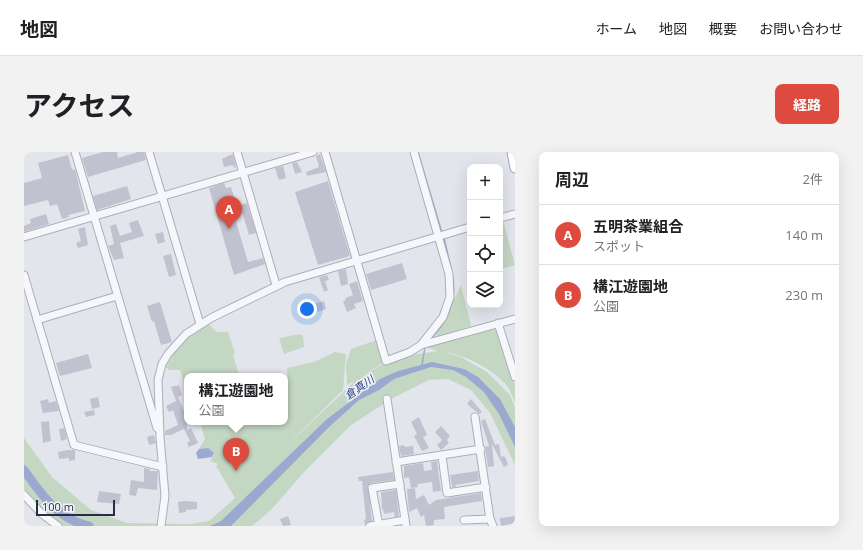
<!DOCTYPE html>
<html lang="ja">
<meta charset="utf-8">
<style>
body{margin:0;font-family:"Open Sans","Noto Sans JP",sans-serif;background:#f2f2f2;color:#202124}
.controls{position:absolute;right:12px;top:12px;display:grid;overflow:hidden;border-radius:8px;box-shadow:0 4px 16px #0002}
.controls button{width:36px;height:36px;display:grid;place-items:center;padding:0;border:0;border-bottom:1px solid #e0e0e0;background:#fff;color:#202124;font:20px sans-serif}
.scale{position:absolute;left:12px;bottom:10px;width:79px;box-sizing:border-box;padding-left:4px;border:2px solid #292c47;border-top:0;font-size:11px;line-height:14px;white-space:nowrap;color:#292c47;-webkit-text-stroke:3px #f3f4f9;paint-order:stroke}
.you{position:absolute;left:283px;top:157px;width:14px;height:14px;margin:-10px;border:3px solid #fff;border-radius:50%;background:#1a73e8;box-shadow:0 0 0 6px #1a73e833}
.badge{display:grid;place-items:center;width:26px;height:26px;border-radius:50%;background:#dc4b3d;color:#fff;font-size:13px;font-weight:700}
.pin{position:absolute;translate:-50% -33px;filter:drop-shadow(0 1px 2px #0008)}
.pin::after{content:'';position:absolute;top:21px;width:14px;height:12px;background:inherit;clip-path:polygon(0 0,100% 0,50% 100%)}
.popup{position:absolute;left:160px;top:221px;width:104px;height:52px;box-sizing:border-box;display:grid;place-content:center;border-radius:8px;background:#fff;filter:drop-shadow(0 1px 3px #0005);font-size:13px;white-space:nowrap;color:#757577}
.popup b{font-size:15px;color:#202124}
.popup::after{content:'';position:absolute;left:50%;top:100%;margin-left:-8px;border:8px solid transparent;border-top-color:#fff}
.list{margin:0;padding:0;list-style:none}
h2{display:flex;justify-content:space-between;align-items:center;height:52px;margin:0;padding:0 16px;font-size:17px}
h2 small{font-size:13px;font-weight:400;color:#757577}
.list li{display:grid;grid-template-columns:26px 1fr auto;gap:12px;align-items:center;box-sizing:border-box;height:60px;padding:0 16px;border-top:1px solid #e0e0e0}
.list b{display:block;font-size:15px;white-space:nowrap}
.list p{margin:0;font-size:13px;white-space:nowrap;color:#757577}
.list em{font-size:13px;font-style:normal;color:#757577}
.icon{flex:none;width:22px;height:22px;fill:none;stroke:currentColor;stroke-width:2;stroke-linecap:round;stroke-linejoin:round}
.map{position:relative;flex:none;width:491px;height:374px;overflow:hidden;border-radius:8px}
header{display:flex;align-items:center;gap:24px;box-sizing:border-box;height:56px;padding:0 20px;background:#fff;border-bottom:1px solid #e0e0e0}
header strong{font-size:19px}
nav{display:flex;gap:22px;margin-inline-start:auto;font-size:14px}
.intro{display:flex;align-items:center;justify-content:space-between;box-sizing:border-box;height:96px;padding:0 24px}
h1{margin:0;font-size:28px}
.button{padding:10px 18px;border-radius:8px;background:#dc4b3d;color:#fff;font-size:14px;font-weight:700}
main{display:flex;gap:24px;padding:0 24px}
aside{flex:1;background:#fff;border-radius:8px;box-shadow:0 4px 16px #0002}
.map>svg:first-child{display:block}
.green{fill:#c4d7c3}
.water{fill:#9ba8d0}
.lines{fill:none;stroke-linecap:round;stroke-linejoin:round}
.stream{stroke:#9ba8d0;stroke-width:1.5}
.river{stroke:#9ba8d0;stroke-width:9}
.building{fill:#c0c2d0}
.minor-casing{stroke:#abaeba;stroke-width:9}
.major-casing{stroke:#a1a5ba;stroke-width:11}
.minor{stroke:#f6f7fa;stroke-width:7}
.major{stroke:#fff;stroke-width:9}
.labels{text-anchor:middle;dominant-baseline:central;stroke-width:3;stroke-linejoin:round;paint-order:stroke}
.water-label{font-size:11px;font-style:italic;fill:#2e3f80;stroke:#f3f4f9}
</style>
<header>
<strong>地図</strong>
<nav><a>ホーム</a><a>地図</a><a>概要</a><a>お問い合わせ</a></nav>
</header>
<div class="intro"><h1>アクセス</h1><a class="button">経路</a></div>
<main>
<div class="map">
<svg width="491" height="374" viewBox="0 0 491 374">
<rect width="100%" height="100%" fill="#e3e5ec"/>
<g class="green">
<polygon points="479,68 491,113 478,117 476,111 476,69"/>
<polygon points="437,133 447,174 411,187"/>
<polygon points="182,170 193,180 204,180 211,201 209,202 215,224 163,224 163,239 156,218 145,218 142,215 156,191"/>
<path d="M473,174L491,233V251C489,246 487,241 485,237C475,220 440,202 421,200L437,205L463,220L486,243L491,256V313L466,261L447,238L424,227L405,228L369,246L327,273L282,318L247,358L228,374H36L7,348L0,337V286L28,325L67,358L103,371L166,372L185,369L211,346L192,314L194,312L186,309L190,303L184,296L175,297L181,287L176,270H261C261,252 265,234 263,216L290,210L311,200L322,202L319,238L257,299L331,229L323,233L322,212L327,197L353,188L360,210L335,226L369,206L414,199L404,196L403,194Z"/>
<polygon points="276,182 279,184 280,195 260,202 255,186"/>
</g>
<g class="water">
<polygon points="408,210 440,217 454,225 476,247 491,275 491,295 475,262 460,240 442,225 429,218 407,215 370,227 355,238 335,248 305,275 207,374 186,374 197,369 303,267 356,227 374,219"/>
<polygon points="184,296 190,301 188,305 174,307 172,301 175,297"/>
<polygon points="0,312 16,340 15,342 0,322"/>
</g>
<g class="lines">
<g class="stream">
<polyline points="394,0 418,81"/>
<polyline points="420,86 427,116"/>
<path d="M406,188C424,169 434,148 428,121"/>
<polyline points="398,213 401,195"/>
</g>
<path class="river" d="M0,318C16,341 35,368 65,374"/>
</g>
<g class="building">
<polygon points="79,0 93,0 94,6 114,0 120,0 122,8 64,25 58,6"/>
<polygon points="296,2 302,20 283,24 282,20 295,15 292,4"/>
<polygon points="44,3 48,18 51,17 61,59 44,63 45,65 38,67 33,52 26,54 24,48 0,54 0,31 18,26 14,11"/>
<polygon points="206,3 209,3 212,15 210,16 209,13 200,15 198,7"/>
<polygon points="273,10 278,20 271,22 268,11"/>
<polygon points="259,14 262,26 255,28 251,16"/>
<polygon points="304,29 326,104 294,113 271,40"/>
<polygon points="200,31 202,36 207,35 211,48 206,49 224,110 239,106 241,112 210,123 185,36"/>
<polygon points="103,34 107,47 73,58 69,44"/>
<polygon points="223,51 232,81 225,83 216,53"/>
<polygon points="22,62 25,72 0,80 0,74 7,71 6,67"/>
<polygon points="114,68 120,84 96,91 100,106 90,108 84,94 90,92 86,74 92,72 96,84 108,80 105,71"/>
<polygon points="61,75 64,93 54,96 52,91 57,89 54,77"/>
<polygon points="139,80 141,90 134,92 131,82"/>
<polygon points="147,102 152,123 145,125 139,104"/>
<polygon points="378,111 383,127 347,138 342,122"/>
<polygon points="322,117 324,132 317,134 314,119"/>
<polygon points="303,123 305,128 301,129 304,138 300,140 295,125"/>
<polygon points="333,129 339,149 330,152 332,156 323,160 319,149 322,148 321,146 329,143 325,132"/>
<polygon points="285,148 286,153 300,149 302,157 293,160 292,156 279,159 277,150"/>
<polygon points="136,150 148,190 137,193 130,169 128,170 123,154"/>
<polygon points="64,202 68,216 36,224 32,211"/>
<polygon points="155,233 158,243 154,245 160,259 163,259 163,278 167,276 174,291 165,295 163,291 166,289 160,277 147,283 141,283 141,279 154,273 149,258 145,260 142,254 152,249 147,235"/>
<polygon points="74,245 76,255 68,257 66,247"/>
<polygon points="24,247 25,251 32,249 35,259 19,261 16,249"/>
<polygon points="447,247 458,260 455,262 443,252"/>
<polygon points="70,258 71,263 62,265 60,260"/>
<polygon points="395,265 403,283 399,285 405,296 398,299 390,284 393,282 387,270"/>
<polygon points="461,267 471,293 475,292 477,305 480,304 482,307 484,313 480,315 468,292 470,314 464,315 461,295 465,294 457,269"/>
<polygon points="25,269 27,289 19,291 17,270"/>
<polygon points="417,274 426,284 423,288 425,291 417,298 413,293 418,288 411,280"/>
<polygon points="40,276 43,287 37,289 35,277"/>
<polygon points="130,283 132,291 125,293 123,285"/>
<polygon points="380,293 381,295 389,294 390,302 377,304 375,294"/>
<polygon points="44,298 51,298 51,308 45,309 45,306 35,307 34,300"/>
<polygon points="413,309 417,339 409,340 408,330 393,332 394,335 387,336 385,325 380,326 380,314 399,311 400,319 408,318 407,310"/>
<polygon points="120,316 126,317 126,319 134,319 133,338 114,336 112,344 105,343 107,328 120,330"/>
<polygon points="454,319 455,329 431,333 432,335 428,335 426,323"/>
<polygon points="369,320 370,328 347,331 344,334 348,369 341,373 340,368 342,367 338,329 335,329 334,325"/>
<polygon points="391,336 392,347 400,343 405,353 412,348 457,341 458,349 420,355 421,367 410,368 410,373 402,374 400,363 397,365 393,356 385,360 383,337"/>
<polygon points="372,338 375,364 371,365 370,360 360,362 359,357 358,357 357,340"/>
<polygon points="75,339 97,342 95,352 73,350"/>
<polygon points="161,349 173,350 173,357 162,358 162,360 155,361 154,350"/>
<polygon points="264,364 267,373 259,374 256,367"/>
<polygon points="491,364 491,371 477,374 476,366"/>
</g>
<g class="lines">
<g class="minor-casing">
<g id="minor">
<polyline points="51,0 133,276"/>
<polyline points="125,0 176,172"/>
<polyline points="213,0 252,133"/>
<polyline points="301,0 362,209 386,200 397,193 419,165 426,145 425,122 390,0"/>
<polyline points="476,66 491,62"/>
<polyline points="0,85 289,0"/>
<polyline points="0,123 50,293 139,315"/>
<polyline points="13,168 93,144"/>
<polyline points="474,171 491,225"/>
<polyline points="397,193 491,167"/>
<polyline points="363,247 382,374"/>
<polyline points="451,265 466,367 469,374"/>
<polyline points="418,304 423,341 462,335"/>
<polyline points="372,310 457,297"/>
<polyline points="0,343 18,362 34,374"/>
<polyline points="440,368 466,367"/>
<polyline points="137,374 141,344 136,285 134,228 138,212 144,202 162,182 187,166 261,130 446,75"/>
<polyline points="346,374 381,368"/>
<polyline points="355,374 348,336 376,332"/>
</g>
</g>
<g class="major-casing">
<polyline id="major" points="488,0 491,16"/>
</g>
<use href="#minor" class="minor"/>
<use href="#major" class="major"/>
</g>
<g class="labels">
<g class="water-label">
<text transform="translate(335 235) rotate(-35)">倉真川</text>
</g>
</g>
</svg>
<div class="controls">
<button>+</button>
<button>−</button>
<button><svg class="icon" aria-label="locate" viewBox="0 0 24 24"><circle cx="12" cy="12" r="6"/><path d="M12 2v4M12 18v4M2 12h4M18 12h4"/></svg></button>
<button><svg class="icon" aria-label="layers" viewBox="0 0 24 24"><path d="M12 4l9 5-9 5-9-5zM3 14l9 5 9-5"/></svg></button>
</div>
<div class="scale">100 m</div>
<div class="you"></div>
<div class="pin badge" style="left:205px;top:77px">A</div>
<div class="pin badge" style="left:212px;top:319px">B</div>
<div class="popup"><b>構江遊園地</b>公園</div>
</div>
<aside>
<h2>周辺<small>2件</small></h2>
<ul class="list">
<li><span class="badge">A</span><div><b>五明茶業組合</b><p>スポット</p></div><em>140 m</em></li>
<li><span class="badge">B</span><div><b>構江遊園地</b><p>公園</p></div><em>230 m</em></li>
</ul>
</aside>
</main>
